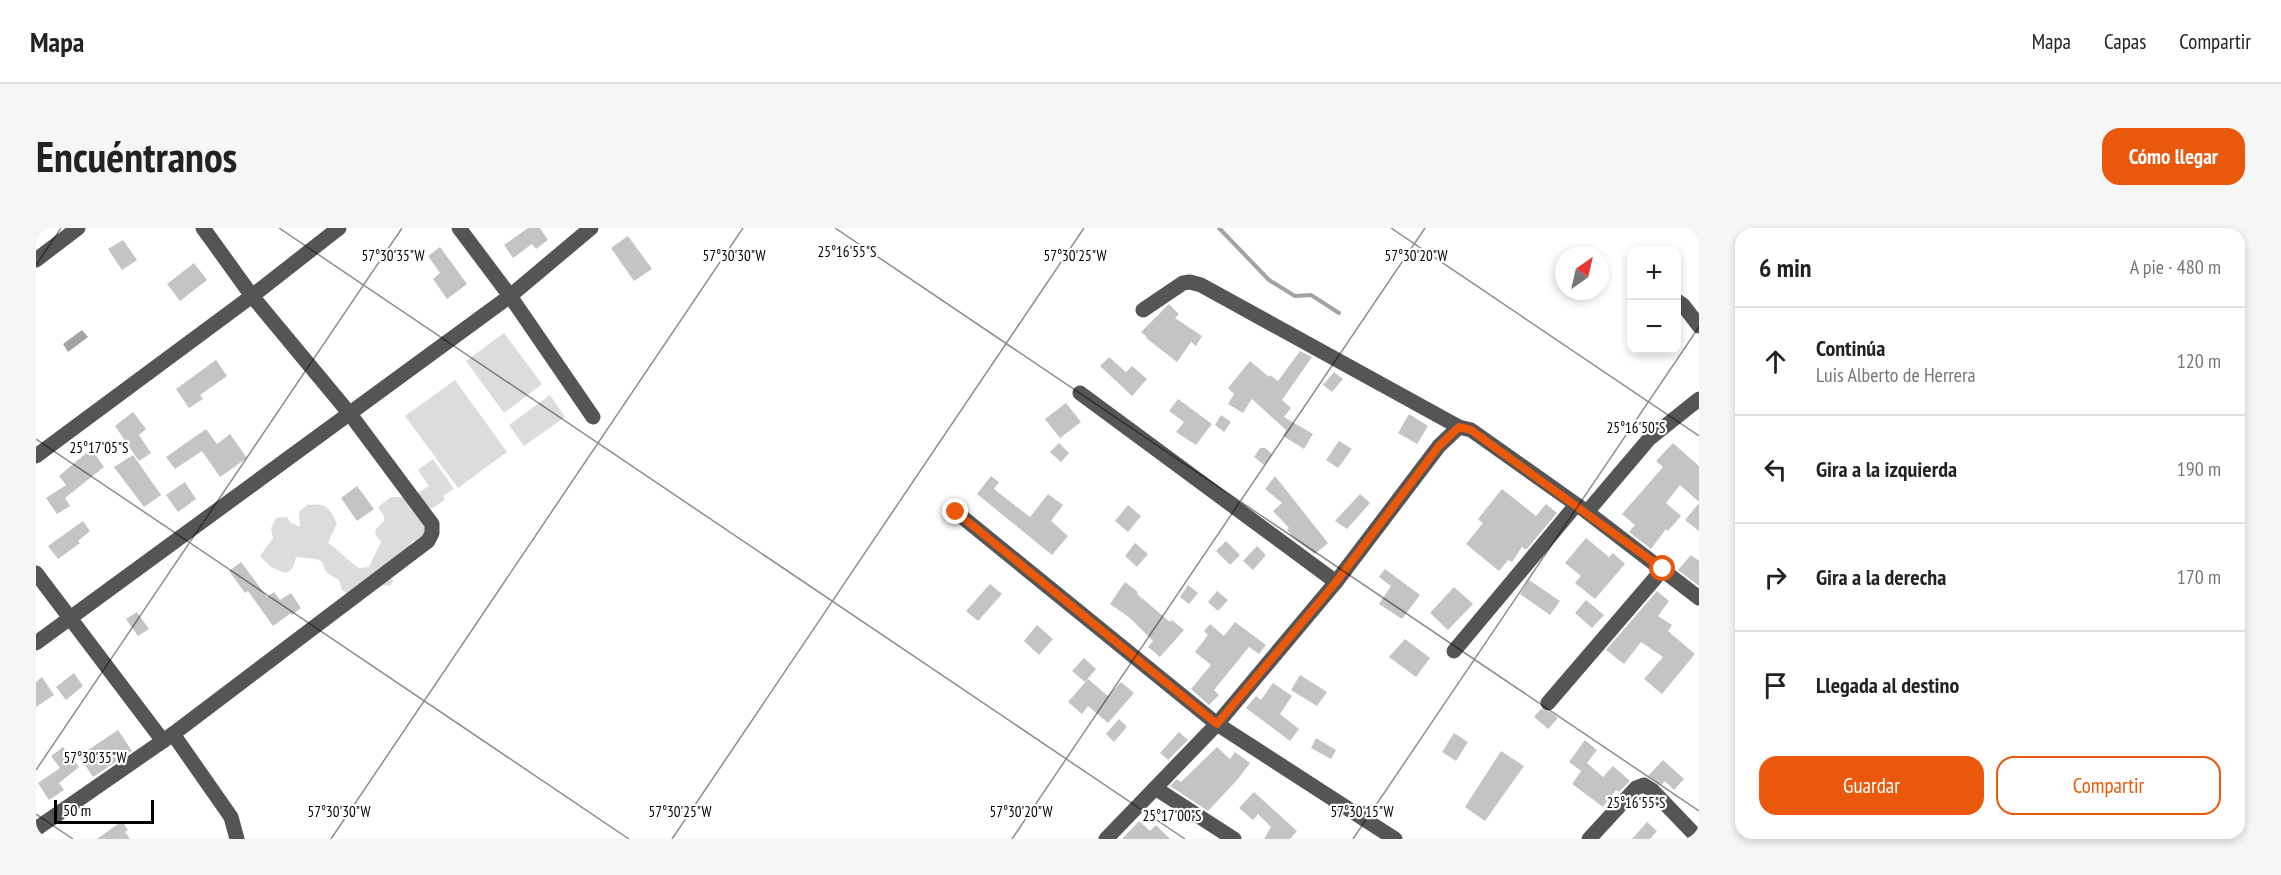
<!DOCTYPE html>
<html lang="es">
<meta charset="utf-8">
<style>
body{margin:0;font-family:"PT Sans Narrow",sans-serif;background:#f6f6f6;color:#222}
.controls{position:absolute;right:18px;top:18px;display:grid;overflow:hidden;border-radius:12px;box-shadow:0 3px 9px #0003}
.controls button{width:54px;height:54px;display:grid;place-items:center;padding:0;border:0;border-bottom:2px solid #e0e0e0;background:#fff;color:#222;font:30px sans-serif}
.compass{position:absolute;left:1519px;top:18px;width:54px;height:54px;border-radius:50%;background:#fff;box-shadow:0 3px 9px #0003;rotate:34deg}
.scale{position:absolute;left:18px;bottom:15px;width:100px;box-sizing:border-box;padding-left:6px;border:3px solid #000;border-top:0;font-size:16px;line-height:21px;white-space:nowrap;color:#000;-webkit-text-stroke:4px #fff;paint-order:stroke}
.stop{position:absolute;width:18px;height:18px;margin:-14px;border:4px solid #ea580c;border-radius:50%;background:#fff}
.stop.end{background:#ea580c;border-color:#fff;box-shadow:0 2px 6px #0008}
.list{margin:0;padding:0;list-style:none}
h2{display:flex;justify-content:space-between;align-items:center;height:78px;margin:0;padding:0 24px;font-size:26px}
h2 small{font-size:20px;font-weight:400;color:#767676}
.list li{display:grid;grid-template-columns:39px 1fr auto;gap:18px;align-items:center;box-sizing:border-box;height:108px;padding:0 24px;border-top:2px solid #e0e0e0}
.list b{display:block;font-size:22px;white-space:nowrap}
.list p{margin:0;font-size:20px;white-space:nowrap;color:#767676}
.list em{font-size:20px;font-style:normal;color:#767676}
.actions{display:flex;gap:12px;padding:18px 24px}
.actions a{flex:1;padding:14px 0;border:2px solid #ea580c;border-radius:18px;text-align:center;font-size:21px;color:#ea580c}
.actions .main{background:#ea580c;color:#fff}
.icon{flex:none;width:33px;height:33px;fill:none;stroke:currentColor;stroke-width:2;stroke-linecap:round;stroke-linejoin:round}
.map{position:relative;flex:none;width:1663px;height:611px;overflow:hidden;border-radius:18px}
header{display:flex;align-items:center;gap:36px;box-sizing:border-box;height:84px;padding:0 30px;background:#fff;border-bottom:2px solid #e0e0e0}
header strong{font-size:28px}
nav{display:flex;gap:33px;margin-inline-start:auto;font-size:21px}
.intro{display:flex;align-items:center;justify-content:space-between;box-sizing:border-box;height:144px;padding:0 36px}
h1{margin:0;font-size:42px}
.button{padding:15px 27px;border-radius:18px;background:#ea580c;color:#fff;font-size:21px;font-weight:700}
main{display:flex;gap:36px;padding:0 36px}
aside{flex:1;background:#fff;border-radius:18px;box-shadow:0 3px 9px #0003}
.map>svg:first-child{display:block}
.green{fill:#dcdcdc}
.water{fill:#a3a3a3}
.lines{fill:none;stroke-linecap:round;stroke-linejoin:round}
.stream{stroke:#a3a3a3;stroke-width:4}
.building{fill:#c4c4c4}
.minor{stroke:#555;stroke-width:15}
.route{stroke:#ea580c;stroke-width:8}
.ticks{fill:none;stroke:#000;stroke-width:1.5;stroke-opacity:0.45}
.ticks-label{font-size:15px;text-anchor:middle;fill:#000;stroke:#fff;stroke-width:4.5;stroke-linejoin:round;paint-order:stroke}
</style>
<header>
<strong>Mapa</strong>
<nav><a>Mapa</a><a>Capas</a><a>Compartir</a></nav>
</header>
<div class="intro"><h1>Encuéntranos</h1><a class="button">Cómo llegar</a></div>
<main>
<div class="map">
<svg width="1663" height="611" viewBox="0 0 1663 611">
<rect width="100%" height="100%" fill="#fff"/>
<g class="green">
<polygon points="468,105 506,156 468,185 430,133"/>
<polygon points="419,152 471,224 422,260 369,188"/>
<polygon points="514,167 529,189 488,218 473,197"/>
<path d="M397,231L418,261L407,268L409,271L399,279L389,281L393,297L386,312L377,313L373,317L374,323L351,345L357,353L354,358C337,354 337,365 324,374L306,362L303,352L290,344L286,334L281,331L260,329C258,337 257,343 249,345L235,339L224,328L237,310L235,300L240,290L251,289L254,294L264,299L263,284L271,277C292,275 291,278 301,295L292,315C303,322 311,332 323,340L333,339L345,314L339,306L340,301L348,293V288L342,279L355,269H376L393,258L382,242Z"/>
</g>
<polygon class="water" points="46,102 52,109 32,124 27,116"/>
<g class="lines">
<polyline class="stream" points="1183,0 1233,52 1259,68 1275,67 1303,85"/>
</g>
<g class="building">
<polygon points="492,0 504,0 512,12 500,21 496,16 477,30 468,17"/>
<polygon points="592,8 616,41 598,53 575,20"/>
<polygon points="87,12 101,32 86,42 72,21"/>
<polygon points="404,19 431,56 411,71 397,51 404,45 392,28"/>
<polygon points="158,35 171,52 144,73 131,56"/>
<polygon points="1133,76 1143,86 1139,90 1166,108 1160,118 1155,114 1141,134 1110,110 1111,109 1105,104"/>
<polygon points="1264,123 1276,129 1246,172 1255,180 1248,189 1277,206 1268,221 1247,208 1250,202 1216,171 1207,185 1192,176 1198,166 1192,160 1214,133 1233,149 1234,147 1242,153"/>
<polygon points="1073,129 1090,144 1096,138 1111,151 1096,168 1064,138"/>
<polygon points="180,132 191,148 164,167 167,171 153,180 140,161"/>
<polygon points="1298,144 1307,151 1296,164 1287,157"/>
<polygon points="1142,171 1176,196 1160,217 1140,204 1148,194 1133,183"/>
<polygon points="1030,175 1045,194 1024,210 1009,191"/>
<polygon points="97,184 110,201 103,207 115,225 103,233 79,198"/>
<polygon points="1373,186 1392,198 1381,216 1362,205"/>
<polygon points="1185,187 1195,194 1188,204 1179,197"/>
<polygon points="170,201 181,216 194,206 211,230 184,249 166,223 139,241 130,229"/>
<polygon points="1303,213 1316,221 1302,240 1290,232"/>
<polygon points="1023,215 1033,225 1025,234 1014,224"/>
<polygon points="1637,215 1663,238 1663,274 1644,257 1630,275 1645,288 1632,303 1630,301 1615,321 1593,304 1599,297 1586,286 1627,239 1620,233"/>
<polygon points="1224,220 1229,220 1236,226 1228,237 1218,229"/>
<polygon points="55,221 68,239 29,270 34,278 21,286 10,270 30,257 23,248"/>
<polygon points="97,227 125,267 108,279 78,239"/>
<polygon points="955,248 963,254 958,261 994,289 1012,266 1027,277 1015,293 1032,308 1016,327 941,266"/>
<polygon points="1239,248 1292,315 1279,326 1260,312 1251,302 1253,300 1237,283 1246,275 1229,261"/>
<polygon points="149,254 160,271 142,284 130,267"/>
<polygon points="321,258 338,281 321,293 305,270"/>
<polygon points="1466,261 1500,288 1510,276 1521,285 1490,322 1486,319 1476,334 1472,332 1463,343 1430,316 1447,295 1442,291"/>
<polygon points="1324,266 1334,275 1311,301 1299,293"/>
<polygon points="1663,275 1663,303 1649,292"/>
<polygon points="1092,277 1105,288 1092,304 1079,293"/>
<polygon points="47,293 54,303 42,313 44,315 22,331 12,318"/>
<polygon points="1550,310 1573,329 1577,325 1589,336 1559,371 1539,355 1545,348 1529,335"/>
<polygon points="1190,313 1204,327 1194,337 1180,323"/>
<polygon points="1099,315 1112,326 1101,339 1089,328"/>
<polygon points="1221,318 1230,327 1217,342 1207,333"/>
<polygon points="1655,327 1663,333 1663,358 1642,342"/>
<polygon points="205,334 231,369 238,364 244,372 255,365 265,380 256,387 255,385 237,398 212,363 209,365 193,343"/>
<polygon points="1349,341 1384,367 1366,391 1343,376 1355,358 1343,349"/>
<polygon points="1493,352 1524,373 1514,387 1484,366"/>
<polygon points="1089,354 1102,364 1101,366 1134,394 1136,392 1148,402 1124,429 1112,419 1117,413 1094,390 1074,376"/>
<polygon points="954,356 966,366 942,393 930,383"/>
<polygon points="1152,357 1162,365 1153,376 1144,369"/>
<polygon points="1418,359 1437,376 1412,402 1394,385"/>
<polygon points="1181,363 1192,372 1182,383 1172,374"/>
<polygon points="1621,363 1633,373 1622,388 1636,397 1632,403 1659,426 1626,466 1608,451 1627,429 1605,414 1588,436 1570,422"/>
<polygon points="1550,372 1568,387 1556,400 1539,385"/>
<polygon points="101,384 113,401 102,408 90,391"/>
<polygon points="1199,394 1230,417 1223,426 1213,419 1178,462 1183,467 1173,477 1155,461 1175,437 1159,424 1172,407 1168,403 1174,396 1188,408"/>
<polygon points="1001,397 1017,411 1003,427 988,413"/>
<polygon points="1369,411 1394,430 1380,449 1353,429"/>
<polygon points="1048,430 1060,441 1049,454 1036,443"/>
<polygon points="38,445 47,458 30,472 20,459"/>
<polygon points="1264,447 1291,464 1281,478 1255,462"/>
<polygon points="6,449 18,467 0,479 0,454"/>
<polygon points="1052,451 1072,468 1085,454 1098,465 1072,495 1052,478 1046,486 1032,474"/>
<polygon points="1237,455 1256,468 1244,486 1263,501 1254,513 1210,480 1220,468 1225,472"/>
<polygon points="1505,481 1515,484 1522,490 1512,501 1498,489"/>
<polygon points="1083,491 1091,499 1078,514 1070,506"/>
<polygon points="82,502 96,523 57,549 43,528"/>
<polygon points="1143,504 1152,512 1132,532 1124,525"/>
<polygon points="1418,505 1432,514 1420,533 1406,524"/>
<polygon points="1280,510 1300,522 1295,531 1275,520"/>
<polygon points="1549,512 1561,522 1551,535 1567,549 1577,538 1594,553 1583,564 1580,562 1567,579 1536,556 1548,539 1545,543 1533,534"/>
<polygon points="27,519 43,539 23,555 28,562 13,572 2,555 24,540 15,528"/>
<polygon points="1181,519 1194,531 1199,524 1214,535 1202,551 1172,583 1134,558 1141,551 1145,554"/>
<polygon points="1465,523 1488,538 1449,593 1429,579"/>
<polygon points="1627,532 1648,551 1638,562 1629,553 1625,557 1612,548"/>
<polygon points="1218,564 1261,603 1254,611 1228,611 1235,599 1222,586 1217,592 1203,580"/>
<polygon points="86,593 92,602 89,604 94,611 61,611"/>
<polygon points="1103,593 1114,603 1120,597 1134,611 1086,611"/>
<polygon points="1611,594 1621,603 1614,611 1596,611"/>
</g>
<g class="lines">
<g class="minor">
<polyline points="423,0 474,68 557,189"/>
<polyline points="0,32 42,0"/>
<polyline points="1640,72 1647,77 1663,98"/>
<polyline points="1107,82 1147,55 1154,54 1165,57 1423,199 1435,202 1551,284 1663,370"/>
<polyline points="1044,165 1300,354"/>
<polyline points="0,228 216,68 303,0"/>
<polyline points="920,284 1181,496 1359,611"/>
<polyline points="1551,284 1613,211 1663,171"/>
<polyline points="0,345 127,513"/>
<polyline points="0,415 474,68 555,0"/>
<polyline points="1418,423 1540,277"/>
<polyline points="1512,475 1627,341"/>
<polyline points="137,506 195,589 201,611"/>
<polyline points="1119,560 1198,611"/>
<polyline points="0,601 137,506 392,313 396,305 396,296 314,186 216,68 167,0"/>
<polyline points="1070,611 1181,496 1300,354 1403,218 1423,199"/>
<polyline points="1553,611 1600,560 1608,557 1616,562 1663,611"/>
</g>
</g>
<g class="lines">
<polyline class="route" points="920,284 1181,496 1300,354 1403,218 1423,199 1435,202 1627,341"/>
</g>
<path class="ticks" d="M243,0L1149,611M799,0L1663,583M1355,0L1663,208M0,37L25,0M0,211L593,611M0,542L366,0M0,586L37,611M295,611L707,0M636,611L1048,0M976,611L1389,0M1317,611L1663,99M1658,611L1663,604"/>
<g class="ticks-label">
<text x="811" y="29">25°16'55"S</text>
<text x="357" y="33">57°30'35"W</text>
<text x="698" y="33">57°30'30"W</text>
<text x="1039" y="33">57°30'25"W</text>
<text x="1380" y="33">57°30'20"W</text>
<text x="1600" y="205">25°16'50"S</text>
<text x="63" y="225">25°17'05"S</text>
<text x="59" y="535">57°30'35"W</text>
<text x="1600" y="580">25°16'55"S</text>
<text x="303" y="589">57°30'30"W</text>
<text x="644" y="589">57°30'25"W</text>
<text x="985" y="589">57°30'20"W</text>
<text x="1326" y="589">57°30'15"W</text>
<text x="1136" y="593">25°17'00"S</text>
</g>
</svg>
<div class="controls">
<button>+</button>
<button>−</button>
</div>
<svg class="compass" viewBox="-18 -18 36 36"><path d="M0-13l5 13h-10z" fill="#e53935"/><path d="M0 13l5-13h-10z" fill="#767676"/></svg>
<div class="scale">50 m</div>
<div class="stop" style="left:1627px;top:341px"></div>
<div class="stop end" style="left:920px;top:284px"></div>
</div>
<aside>
<h2>6 min<small>A pie · 480 m</small></h2>
<ul class="list">
<li><svg class="icon" aria-label="ahead" viewBox="0 0 24 24"><path d="M12 20V5M6 11l6-6 6 6"/></svg><div><b>Continúa</b><p>Luis Alberto de Herrera</p></div><em>120 m</em></li>
<li><svg class="icon" aria-label="left" viewBox="0 0 24 24"><path d="M17 20v-9H6M10 6l-5 5 5 5"/></svg><div><b>Gira a la izquierda</b></div><em>190 m</em></li>
<li><svg class="icon" aria-label="right" viewBox="0 0 24 24"><path d="M7 20v-9h11M14 6l5 5-5 5"/></svg><div><b>Gira a la derecha</b></div><em>170 m</em></li>
<li><svg class="icon" aria-label="arrive" viewBox="0 0 24 24"><path d="M6 21V4h12l-3 4 3 4H6"/></svg><div><b>Llegada al destino</b></div></li>
</ul>
<div class="actions"><a class="main">Guardar</a><a>Compartir</a></div>
</aside>
</main>
